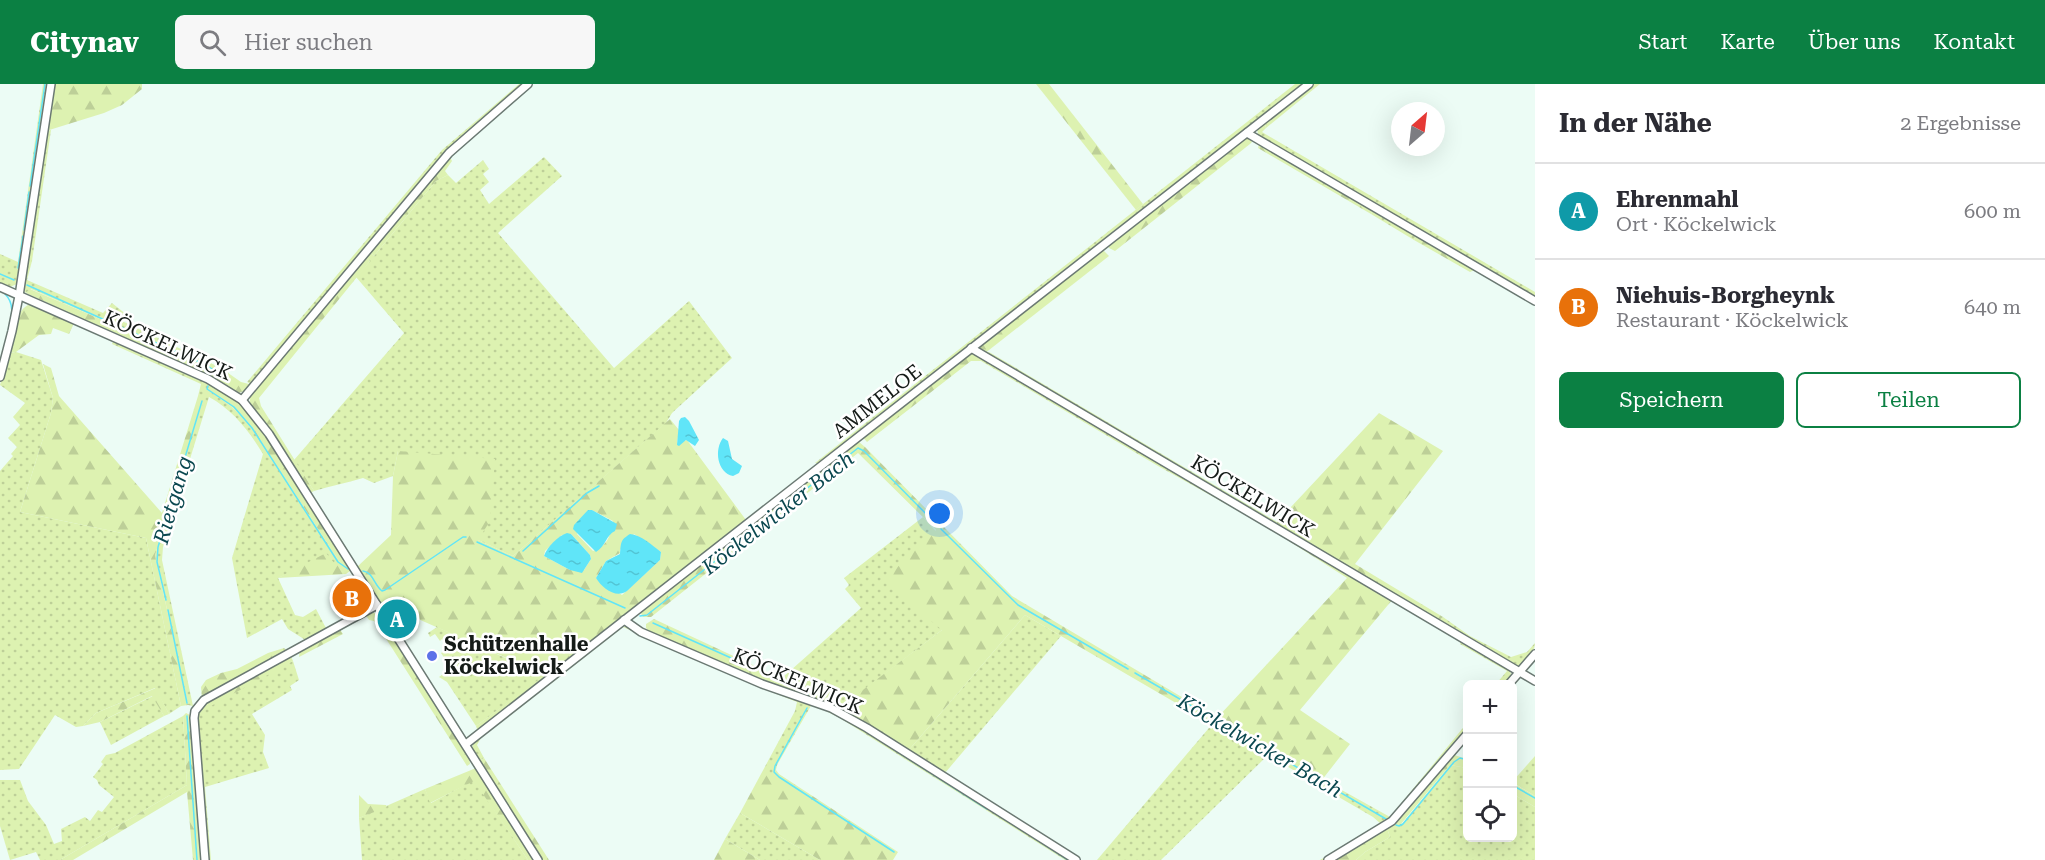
<!DOCTYPE html>
<html lang="de">
<meta charset="utf-8">
<style>
body{margin:0;font-family:"Roboto Serif",serif;background:#f7f7f7;color:#2b2b33}
.controls{position:absolute;right:18px;bottom:18px;display:grid;overflow:hidden;border-radius:9px;box-shadow:0 6px 24px #0002}
.controls button{width:54px;height:54px;display:grid;place-items:center;padding:0;border:0;border-bottom:2px solid #e1e1e2;background:#fff;color:#2b2b33;font:30px sans-serif}
.compass{position:absolute;left:1391px;top:18px;width:54px;height:54px;border-radius:50%;background:#fff;box-shadow:0 6px 24px #0002;rotate:28deg}
.you{position:absolute;left:940px;top:430px;width:21px;height:21px;margin:-15px;border:4px solid #fff;border-radius:50%;background:#1a73e8;box-shadow:0 0 0 9px #1a73e833}
.badge{display:grid;place-items:center;width:39px;height:39px;border-radius:50%;background:#0b8043;color:#fff;font-size:20px;font-weight:700}
.pin{position:absolute;translate:-50% -50%;border:3px solid #fff;box-shadow:0 2px 6px #0006}
.list{margin:0;padding:0;list-style:none}
h2{display:flex;justify-content:space-between;align-items:center;height:78px;margin:0;padding:0 24px;font-size:26px}
h2 small{font-size:20px;font-weight:400;color:#7c7c81}
.list li{display:grid;grid-template-columns:39px 1fr auto;gap:18px;align-items:center;box-sizing:border-box;height:96px;padding:0 24px;border-top:2px solid #e1e1e2}
.list b{display:block;font-size:22px;white-space:nowrap}
.list p{margin:0;font-size:20px;white-space:nowrap;color:#7c7c81}
.list em{font-size:20px;font-style:normal;color:#7c7c81}
.actions{display:flex;gap:12px;padding:18px 24px}
.actions a{flex:1;padding:14px 0;border:2px solid #0b8043;border-radius:9px;text-align:center;font-size:21px;color:#0b8043}
.actions .main{background:#0b8043;color:#fff}
.icon{flex:none;width:33px;height:33px;fill:none;stroke:currentColor;stroke-width:2;stroke-linecap:round;stroke-linejoin:round}
.map{position:relative;flex:none;width:1535px;height:776px;overflow:hidden}
header{display:flex;align-items:center;gap:36px;box-sizing:border-box;height:84px;padding:0 30px;background:#0b8043;color:#fff}
header strong{font-size:28px}
nav{display:flex;gap:33px;margin-inline-start:auto;font-size:21px}
.search{width:420px;height:54px;background:#f7f7f7;display:flex;align-items:center;gap:15px;box-sizing:border-box;padding:0 21px;border-radius:9px;color:#7c7c81;font-size:22px}
main{display:flex}
aside{flex:1;background:#fff}
.map>svg:first-child{display:block}
.grass{fill:url(#grass-dots)}
.forest{fill:url(#forest-firs);fill-rule:evenodd}
.water{fill:url(#water-ripples)}
.lines{fill:none;stroke-linecap:round;stroke-linejoin:round}
.stream{stroke:#60e5f8;stroke-width:1.5}
.minor-casing{stroke:#6b7973;stroke-width:10}
.minor{stroke:#fff;stroke-width:7}
.poi-dot{fill:#5d71e8;stroke:#fff;stroke-width:2}
.labels{text-anchor:middle;dominant-baseline:central;stroke-width:5;stroke-linejoin:round;paint-order:stroke}
.street-label{font-size:20px;fill:#151b18;stroke:#fff}
.poi-label{font-size:20px;font-weight:bold;fill:#151b18;stroke:#fff;text-anchor:start}
.water-label{font-size:21px;font-style:italic;fill:#0b4850;stroke:#fff}
</style>
<header>
<strong>Citynav</strong>
<div class="search"><svg class="icon" aria-label="search" viewBox="0 0 24 24"><circle cx="10" cy="10" r="6"/><path d="M15 15l6 6"/></svg>Hier suchen</div>
<nav><a>Start</a><a>Karte</a><a>Über uns</a><a>Kontakt</a></nav>
</header>
<main>
<div class="map">
<svg width="1535" height="776" viewBox="0 0 1535 776">
<defs>
<pattern id="grass-dots" width="8" height="8" patternUnits="userSpaceOnUse" patternTransform="scale(1.5)"><rect width="8" height="8" fill="#ddf2b1"/><path d="M2 2h.1M6 6h.1" fill="none" stroke="#bdcf98" stroke-width="1.8" stroke-linecap="round"/></pattern>
<pattern id="forest-firs" width="22" height="20" patternUnits="userSpaceOnUse" patternTransform="scale(1.5)"><rect width="22" height="20" fill="#ddf2b1"/><path d="M5 1l3.5 6h-7zM16 11l3.5 6h-7z" fill="#bdcf98"/></pattern>
<pattern id="water-ripples" width="26" height="14" patternUnits="userSpaceOnUse" patternTransform="scale(1.5)"><rect width="26" height="14" fill="#60e5f8"/><path d="M2 4q2-2 4 0t4 0M15 11q2-2 4 0t4 0" fill="none" stroke="#52c4d4"/></pattern>
</defs>
<rect width="100%" height="100%" fill="#ecfcf5"/>
<g class="grass">
<polygon points="43,0 49,0 19,199 10,203 0,199 0,170 18,178"/>
<polygon points="519,0 525,0 450,65 253,301 247,298 442,66"/>
<polygon points="1295,0 1302,0 821,379 815,379"/>
<polygon points="1264,35 1266,44 1262,48 1267,51 1535,208 1535,213 1265,56 1258,50 1257,45"/>
<polygon points="51,46 32,177 27,196 103,229 112,219 127,231 122,237 221,284 216,288 113,241 111,247 105,245 107,238 31,205 26,209 22,205 46,47"/>
<path d="M544,73L562,92L498,149L614,284L689,217L732,274L672,329L666,339L513,472L478,456L398,367L393,392L374,399L363,394C346,399 331,402 314,407L294,376L404,249L356,193L370,177L364,172L369,166L374,172L436,97L448,91L456,99L483,76L489,85L483,90L489,98L480,106L489,120Z"/>
<polygon points="1373,122 1418,149 1414,156 1371,130"/>
<path d="M114,255L211,298L234,313L256,335L353,486L350,487L255,336L243,323L210,307L232,323L247,337L342,481L300,484L278,494L295,531L303,533L316,525L327,546L307,557L288,545L282,535L247,554L232,474L263,370C249,347 233,326 209,313L163,463L162,476L193,622L188,621L155,471L203,312H198L201,300L112,260Z"/>
<polygon points="16,268 41,276 53,314 51,329 20,428 146,454 181,622 169,630 155,604 96,629 83,642 76,643 55,631 19,685 0,686 0,387 13,372 11,370 17,363 8,354 20,341 13,333 25,319 0,301 9,269"/>
<polygon points="989,268 1277,438 1275,440 984,270"/>
<polygon points="980,272 1261,437 1262,440 1158,382 981,277"/>
<polygon points="923,433 936,447 942,546 843,622 818,611 817,617 802,612 804,605 782,594 861,524 845,505 849,501 844,494"/>
<polygon points="382,519 391,520 409,531 396,547 383,526"/>
<polygon points="1025,531 1061,552 945,689 908,667"/>
<path d="M1443,533L1470,552L1511,573L1527,568L1535,559C1535,569 1524,579 1515,583L1438,537Z"/>
<polygon points="621,541 757,600 840,630 1073,776 1065,776 840,634 812,620 777,681 776,686 779,690 761,690 795,627 797,618 754,601 623,543 481,654 477,661 484,674 478,677 472,664 475,654"/>
<polygon points="437,543 545,592 476,642 447,598 439,593 451,584 441,569 451,562 447,557 444,558 442,555 440,557 435,550 430,553 428,549"/>
<polygon points="1462,556 1509,585 1511,590 1505,600 1496,600 1507,587 1460,560"/>
<polygon points="293,577 299,596 290,602 292,606 252,630 265,651 263,668 269,684 205,703 211,776 207,776 196,633 200,623 205,618"/>
<polygon points="153,612 164,632 111,661 100,638"/>
<polygon points="183,632 187,701 60,776 40,776 36,768 10,776 0,742 0,696 20,696 28,717 46,741 54,760 62,757 61,745 85,733 90,737 98,726 102,728 114,713 99,701 97,696 93,693 103,680 101,678 106,671 115,669"/>
<polygon points="1214,638 1268,671 1161,776 1097,776"/>
<polygon points="1467,639 1467,645 1392,734 1326,776 1320,776 1381,740 1373,733 1318,701 1322,695 1390,733"/>
<polygon points="1535,672 1535,712 1512,698"/>
<polygon points="1450,681 1467,684 1468,754 1512,754 1513,710 1535,723 1535,776 1356,776 1365,768 1390,753 1387,744 1395,736 1402,740"/>
<polygon points="474,696 528,776 362,776 359,734 425,705 431,719"/>
<polygon points="740,729 820,776 760,776 725,755"/>
</g>
<g class="forest">
<polygon points="53,0 142,0 142,5 122,21 104,29 46,47"/>
<polygon points="1036,0 1049,0 1143,120 1136,126"/>
<polygon points="1308,0 1320,0 1266,44 1264,35"/>
<polygon points="1247,51 1252,58 1250,60 1115,167 1109,164 1107,159"/>
<polygon points="1260,57 1373,122 1371,130 1258,64"/>
<polygon points="449,71 452,77 445,87 448,91 436,97 374,172 369,166"/>
<polygon points="1418,149 1479,184 1470,188 1414,156"/>
<polygon points="1101,164 1109,172 984,270 978,264 977,261"/>
<polygon points="364,172 370,177 259,314 261,322 314,407 310,409 250,319 250,311"/>
<polygon points="30,205 107,238 105,245 26,209"/>
<path d="M31,220L75,237L69,250L53,244L51,250L39,251L16,268L9,269C14,254 14,224 31,220Z"/>
<polygon points="113,241 215,288 221,284 241,298 253,301 247,306 239,309 211,293 111,247"/>
<polygon points="968,268 980,272 981,277 971,277 867,358 861,351"/>
<polygon points="43,280 51,284 59,312 162,429 198,312 203,312 205,314 155,471 188,621 181,622 146,454 20,428 51,329 53,314"/>
<polygon points="215,302 235,316 255,336 350,487 346,490 278,494 326,469 335,480 341,480 247,337 232,323 210,307"/>
<polygon points="1379,329 1443,367 1355,480 1443,533 1438,537 1275,440"/>
<path d="M670,335L679,346L677,359L687,356L746,436L480,646L477,645L476,642L545,591L409,531L391,520L382,519L377,515L357,483L391,451L393,392L398,367L495,375L490,437L478,456L513,472ZM592,426L613,437C610,453 608,461 593,467L577,450ZM571,450L590,471L591,475L584,486H570L544,472L545,467L562,451ZM634,450L661,468L660,476L622,511L596,494L606,477L620,469V466Z"/>
<polygon points="853,358 859,358 865,363 1012,512 1217,634 1347,494 1289,457 1289,453 1393,515 1300,626 1350,660 1318,701 1214,638 1212,640 1025,531 908,667 817,617 816,614 818,611 843,621 942,546 883,497 936,446 858,369 651,533 643,533 639,526"/>
<polygon points="373,528 379,532 389,545 469,670 470,680 467,682 378,542 374,537 369,536 365,530"/>
<polygon points="654,535 804,605 802,612 763,599 652,551 646,544 646,540"/>
<polygon points="339,544 343,550 299,573 300,565"/>
<polygon points="284,564 288,568 202,615 201,603 206,596 221,589 237,585 268,569"/>
<polygon points="290,570 293,577 211,622 205,618"/>
<polygon points="156,604 169,630 164,632 152,612 100,638 83,642 96,629"/>
<polygon points="186,629 192,632 204,776 193,776 187,708 73,776 60,776 187,701 183,632"/>
<polygon points="1451,670 1467,675 1467,684 1450,681 1401,740 1395,736"/>
<polygon points="484,674 549,776 541,776 478,677"/>
<polygon points="476,684 535,776 528,776 474,697 430,719 425,705"/>
<polygon points="761,690 779,690 898,768 893,776 820,776 740,729"/>
<polygon points="1513,699 1535,712 1535,723 1513,710"/>
<polygon points="359,711 368,720 386,721 387,723 359,734"/>
<polygon points="1387,744 1390,753 1365,768 1356,776 1334,776"/>
<polygon points="725,755 760,776 714,776"/>
</g>
<g class="water">
<polygon points="685,333 689,337 699,356 695,362 686,356 679,362 677,361 679,337 681,334"/>
<path d="M723,354L728,357L732,375L742,382L739,389L733,392C717,389 714,365 723,354Z"/>
<path d="M588,426H592L617,440L615,447C606,451 606,462 596,468L573,445L574,441Z"/>
<path d="M567,449L571,450L590,471L591,475L582,489L570,486L544,472C547,463 558,452 567,449Z"/>
<path d="M630,450C641,451 652,461 661,468L660,476L627,507C616,515 602,504 596,494L606,477L620,470C621,459 620,456 630,450Z"/>
</g>
<g class="lines">
<g class="stream">
<polyline points="30,102 45,0"/>
<polyline points="24,146 29,108"/>
<polyline points="18,184 23,152"/>
<polyline points="0,190 14,196"/>
<polyline points="27,201 107,237"/>
<path d="M5,210C16,221 11,234 8,249"/>
<polyline points="116,241 206,281 212,285 214,289"/>
<polyline points="0,278 4,265"/>
<polyline points="208,302 207,305 234,323 252,344 338,478 348,485"/>
<polyline points="941,445 1018,521 1128,585"/>
<polyline points="477,458 625,524"/>
<polyline points="523,467 587,409 599,402"/>
<path d="M363,487C373,488 374,501 382,507L385,506L463,453H466"/>
<polyline points="166,516 157,478 158,463 202,317"/>
<polyline points="168,526 187,619"/>
<polyline points="640,532 647,531 858,364 864,367 936,440"/>
<polyline points="653,539 749,582"/>
<polyline points="760,587 805,607 808,611"/>
<polyline points="1135,589 1386,735"/>
<polyline points="807,624 775,682 774,688 779,693 894,768"/>
<polyline points="187,632 197,776"/>
<polyline points="857,642 887,661"/>
<polyline points="893,665 987,725"/>
<polyline points="1512,701 1535,714"/>
<polyline points="993,728 1026,749"/>
<polyline points="1396,741 1399,742 1403,740 1454,678 1460,674 1468,676"/>
<polyline points="1031,752 1068,776"/>
</g>
<g class="minor-casing">
<g id="minor">
<polyline points="1247,49 1535,217"/>
<polyline points="0,203 208,295 242,316 269,350 538,776"/>
<polyline points="971,264 1535,597"/>
<polyline points="0,293 12,247 19,212 51,0"/>
<polyline points="242,316 449,69 528,0"/>
<polyline points="624,536 641,548 762,600 831,624 867,644 1076,776"/>
<polyline points="1509,600 1535,570"/>
<polyline points="466,660 1309,0"/>
<polyline points="205,776 194,634 195,627 204,616 377,521"/>
<polyline points="1328,776 1392,737 1468,649"/>
</g>
</g>
<use href="#minor" class="minor"/>
</g>
<circle class="poi-dot" cx="432" cy="572" r="6"/>
<g class="labels">
<g class="street-label">
<text transform="translate(168 261) rotate(25)">KÖCKELWICK</text>
<text transform="translate(877 317) rotate(-38)">AMMELOE</text>
<text transform="translate(1253 412) rotate(31)">KÖCKELWICK</text>
<text transform="translate(798 597) rotate(23)">KÖCKELWICK</text>
</g>
<g class="poi-label">
<text x="444" y="560">Schützenhalle<tspan x="444" dy="23">Köckelwick</tspan></text>
</g>
<g class="water-label">
<text transform="translate(173 416) rotate(-74)">Rietgang</text>
<text transform="translate(778 429) rotate(-38)">Köckelwicker Bach</text>
<text transform="translate(1260 662) rotate(30)">Köckelwicker Bach</text>
</g>
</g>
</svg>
<div class="controls">
<button>+</button>
<button>−</button>
<button><svg class="icon" aria-label="locate" viewBox="0 0 24 24"><circle cx="12" cy="12" r="6"/><path d="M12 2v4M12 18v4M2 12h4M18 12h4"/></svg></button>
</div>
<svg class="compass" viewBox="-18 -18 36 36"><path d="M0-13l5 13h-10z" fill="#e53935"/><path d="M0 13l5-13h-10z" fill="#7c7c81"/></svg>
<div class="you"></div>
<div class="pin badge" style="left:397px;top:535px;background:#0f9aa8">A</div>
<div class="pin badge" style="left:352px;top:514px;background:#e8710a">B</div>
</div>
<aside>
<h2>In der Nähe<small>2 Ergebnisse</small></h2>
<ul class="list">
<li><span class="badge" style="background:#0f9aa8">A</span><div><b>Ehrenmahl</b><p>Ort · Köckelwick</p></div><em>600 m</em></li>
<li><span class="badge" style="background:#e8710a">B</span><div><b>Niehuis-Borgheynk</b><p>Restaurant · Köckelwick</p></div><em>640 m</em></li>
</ul>
<div class="actions"><a class="main">Speichern</a><a>Teilen</a></div>
</aside>
</main>
